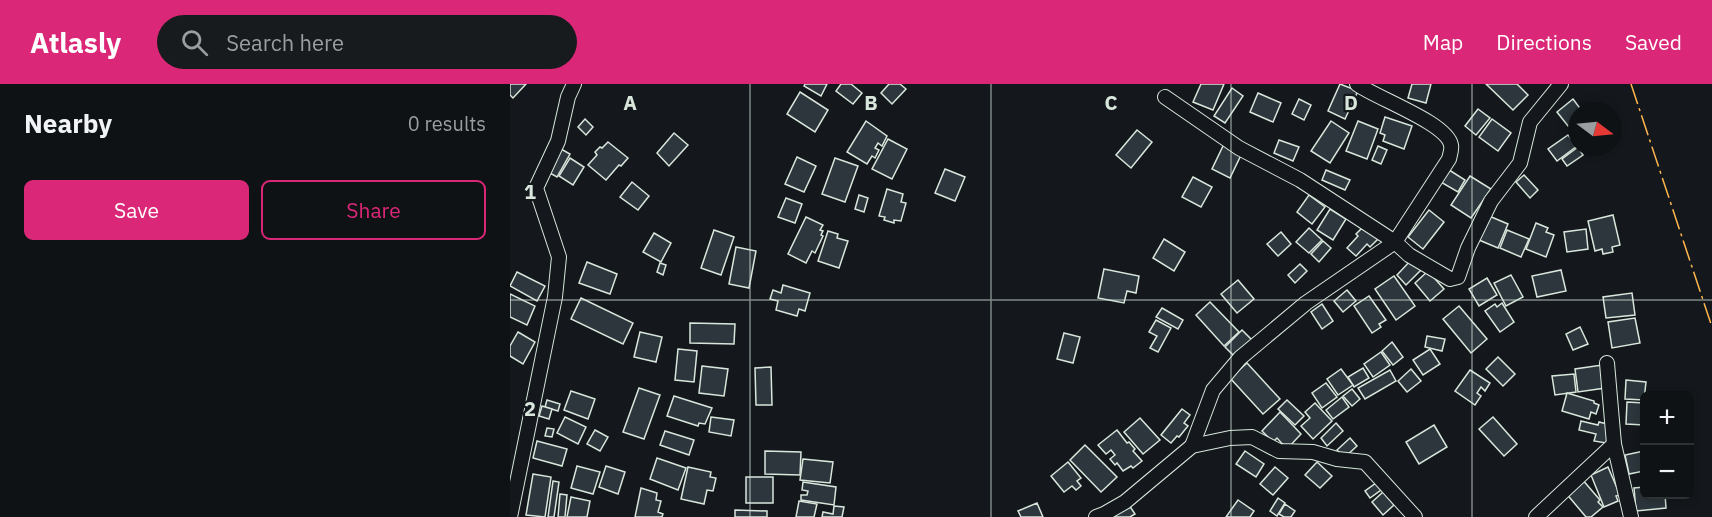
<!DOCTYPE html>
<meta charset="utf-8">
<style>
body{margin:0;font-family:"IBM Plex Sans",sans-serif;background:#181b1e;color:#f1f3f6}
.controls{position:absolute;right:18px;bottom:18px;display:grid;overflow:hidden;border-radius:9px;box-shadow:0 3px 9px #0003}
.controls button{width:54px;height:54px;display:grid;place-items:center;padding:0;border:0;border-bottom:2px solid #2f3234;background:#0f1215;color:#f1f3f6;font:30px sans-serif}
.compass{position:absolute;left:1058px;top:18px;width:54px;height:54px;border-radius:50%;background:#0f1215;box-shadow:0 3px 9px #0003;rotate:106deg}
.list{margin:0;padding:0;list-style:none}
h2{display:flex;justify-content:space-between;align-items:center;height:78px;margin:0;padding:0 24px;font-size:26px}
h2 small{font-size:20px;font-weight:400;color:#9b9ea0}
.actions{display:flex;gap:12px;padding:18px 24px}
.actions a{flex:1;padding:14px 0;border:2px solid #db2777;border-radius:9px;text-align:center;font-size:21px;color:#db2777}
.actions .main{background:#db2777;color:#fff}
.icon{flex:none;width:33px;height:33px;fill:none;stroke:currentColor;stroke-width:2;stroke-linecap:round;stroke-linejoin:round}
.map{position:relative;flex:none;width:1202px;height:433px;overflow:hidden}
header{display:flex;align-items:center;gap:36px;box-sizing:border-box;height:84px;padding:0 30px;background:#db2777;color:#fff}
header strong{font-size:28px}
nav{display:flex;gap:33px;margin-inline-start:auto;font-size:21px}
.search{width:420px;height:54px;background:#181b1e;display:flex;align-items:center;gap:15px;box-sizing:border-box;padding:0 21px;border-radius:33px;color:#9b9ea0;font-size:22px}
main{display:flex}
aside{flex:1;background:#0f1215}
.map>svg:first-child{display:block}
.building{fill:#2c363c;stroke:#d8e6dc;stroke-width:1.5}
.lines{fill:none;stroke-linecap:round;stroke-linejoin:round}
.minor-casing{stroke:#d8e6dc;stroke-width:16}
.minor{stroke:#14181c;stroke-width:14}
.power{stroke:#ffb74d;stroke-width:1.5;stroke-dasharray:21 4.5 3 4.5;stroke-linecap:butt}
.grid{fill:none;stroke:#d8e6dc;stroke-width:1.5;stroke-opacity:0.55}
.grid-label{font-size:20px;text-anchor:middle;font-weight:bold;fill:#d8e6dc;stroke:#14181c;stroke-width:4.5;stroke-linejoin:round;paint-order:stroke}
</style>
<header>
<strong>Atlasly</strong>
<div class="search"><svg class="icon" aria-label="search" viewBox="0 0 24 24"><circle cx="10" cy="10" r="6"/><path d="M15 15l6 6"/></svg>Search here</div>
<nav><a>Map</a><a>Directions</a><a>Saved</a></nav>
</header>
<main>
<aside>
<h2>Nearby<small>0 results</small></h2>
<ul class="list">
</ul>
<div class="actions"><a class="main">Save</a><a>Share</a></div>
</aside>
<div class="map">
<svg width="1202" height="433" viewBox="0 0 1202 433">
<rect width="100%" height="100%" fill="#14181c"/>
<g class="building">
<polygon points="0,0 16,0 3,14 0,11"/>
<polygon points="295,0 317,0 311,12 294,2"/>
<polygon points="331,0 341,0 352,9 343,20 326,7"/>
<polygon points="379,0 390,0 396,5 382,20 371,9"/>
<polygon points="691,0 714,0 703,26 683,18"/>
<polygon points="830,0 848,7 835,35 818,27"/>
<polygon points="902,0 921,0 916,19 898,14"/>
<polygon points="976,0 1007,0 1018,11 1003,26"/>
<polygon points="722,4 733,12 715,39 704,32"/>
<polygon points="290,8 318,26 305,48 277,30"/>
<polygon points="748,9 771,19 763,38 740,28"/>
<polygon points="789,15 801,21 794,36 782,30"/>
<polygon points="1063,15 1072,27 1067,27 1067,43 1062,47 1047,28"/>
<polygon points="968,25 980,34 966,51 955,42"/>
<polygon points="875,33 902,42 894,65 873,57 875,51 870,49"/>
<polygon points="75,35 83,43 76,51 68,43"/>
<polygon points="982,35 1001,49 988,67 969,53"/>
<polygon points="356,37 377,52 372,62 368,59 365,64 369,66 365,74 362,72 357,80 337,68"/>
<polygon points="821,37 839,49 820,79 801,67"/>
<polygon points="848,37 868,45 857,75 836,67"/>
<polygon points="627,46 642,58 621,84 606,71"/>
<polygon points="164,49 178,61 159,82 147,69"/>
<polygon points="1058,51 1067,62 1047,77 1038,65"/>
<polygon points="378,55 397,65 382,95 362,85"/>
<polygon points="769,56 789,63 783,77 764,69"/>
<polygon points="98,58 118,74 111,82 109,81 96,96 78,81 87,71 85,68 90,63 92,64"/>
<polygon points="714,60 732,69 720,94 702,85"/>
<polygon points="868,62 877,66 871,80 862,76"/>
<polygon points="1068,63 1073,71 1057,82 1052,75"/>
<polygon points="51,65 60,70 47,93 38,88"/>
<polygon points="287,73 306,82 294,108 275,100"/>
<polygon points="60,74 74,83 63,101 49,92"/>
<polygon points="325,74 348,82 335,118 312,110"/>
<polygon points="936,84 955,96 948,108 929,97"/>
<polygon points="435,85 455,93 445,117 425,109"/>
<polygon points="816,86 840,96 835,106 812,96"/>
<polygon points="1014,91 1028,106 1020,114 1006,98"/>
<polygon points="960,92 981,105 961,134 941,121"/>
<polygon points="683,93 702,103 691,123 672,113"/>
<polygon points="122,98 139,112 128,126 110,113"/>
<polygon points="377,105 393,110 391,118 396,119 391,137 384,136 384,139 374,136 375,133 369,132"/>
<polygon points="349,111 358,114 354,128 345,125"/>
<polygon points="799,111 815,123 802,140 787,128"/>
<polygon points="276,114 292,120 285,139 268,133"/>
<polygon points="820,125 836,135 823,156 807,146"/>
<polygon points="919,126 934,138 913,165 898,153"/>
<polygon points="1103,131 1110,161 1102,163 1103,168 1093,170 1092,165 1085,167 1078,137"/>
<polygon points="979,132 998,140 988,164 969,156"/>
<polygon points="296,133 313,141 310,146 313,147 311,151 313,152 305,169 302,167 296,179 278,170"/>
<polygon points="1026,139 1038,144 1036,148 1044,151 1036,173 1016,165"/>
<polygon points="855,141 869,154 860,163 857,160 846,172 837,164 848,152 846,150"/>
<polygon points="799,144 812,156 799,169 786,158"/>
<polygon points="1076,145 1078,165 1057,168 1054,148"/>
<polygon points="204,146 224,153 211,191 191,184"/>
<polygon points="997,146 1019,155 1011,173 990,164"/>
<polygon points="318,147 328,150 327,154 338,157 329,184 308,177"/>
<polygon points="771,148 781,160 768,172 757,160"/>
<polygon points="144,149 161,159 151,178 133,168"/>
<polygon points="654,155 675,168 664,187 643,174"/>
<polygon points="813,157 821,164 809,178 801,170"/>
<polygon points="226,163 246,167 239,204 219,200"/>
<polygon points="901,176 911,186 896,201 887,191"/>
<polygon points="77,178 107,190 100,210 69,199"/>
<polygon points="150,179 156,181 153,191 147,188"/>
<polygon points="790,180 797,187 785,199 778,191"/>
<polygon points="594,185 629,192 626,209 617,207 614,219 588,214"/>
<polygon points="1051,186 1056,207 1027,213 1022,192"/>
<polygon points="918,187 934,205 920,217 905,199"/>
<polygon points="7,188 35,202 27,217 0,202"/>
<polygon points="1001,191 1013,213 996,222 984,199"/>
<polygon points="884,192 905,222 886,236 865,205"/>
<polygon points="977,194 987,211 969,222 959,205"/>
<polygon points="728,196 744,215 727,229 711,210"/>
<polygon points="273,201 300,209 295,227 289,225 287,232 266,226 268,217 260,215 263,206 271,209"/>
<polygon points="837,206 846,217 833,228 824,217"/>
<polygon points="1122,209 1125,231 1096,234 1093,213"/>
<polygon points="0,210 25,222 17,241 0,233"/>
<polygon points="859,212 876,236 869,240 871,243 862,249 844,222"/>
<polygon points="71,214 123,239 113,260 61,235"/>
<polygon points="700,218 729,248 714,262 686,231"/>
<polygon points="992,219 1004,238 990,248 975,227 985,220 987,223"/>
<polygon points="812,220 823,237 812,245 801,228"/>
<polygon points="949,222 977,255 961,269 933,235"/>
<polygon points="652,224 673,236 668,245 646,233"/>
<polygon points="1125,234 1130,259 1102,264 1098,238"/>
<polygon points="646,236 661,244 648,268 640,264 647,252 639,248"/>
<polygon points="180,239 225,240 224,260 180,259"/>
<polygon points="1070,243 1078,260 1063,266 1056,250"/>
<polygon points="732,246 743,257 726,274 715,263"/>
<polygon points="8,248 25,258 13,280 0,272 0,262"/>
<polygon points="130,248 152,253 146,278 124,273"/>
<polygon points="554,249 570,253 563,279 547,275"/>
<polygon points="917,252 935,255 932,267 915,263"/>
<polygon points="882,258 893,273 883,281 872,267"/>
<polygon points="168,265 187,267 184,298 165,296"/>
<polygon points="920,265 930,280 913,291 903,276"/>
<polygon points="871,268 880,281 863,293 854,280"/>
<polygon points="988,273 1005,290 993,302 976,285"/>
<polygon points="737,279 770,315 753,330 720,294"/>
<polygon points="1092,281 1095,304 1068,308 1065,285"/>
<polygon points="192,282 218,285 214,312 189,309"/>
<polygon points="261,283 262,321 246,321 245,284"/>
<polygon points="853,284 859,294 844,303 838,293"/>
<polygon points="831,285 843,301 828,311 817,295"/>
<polygon points="901,285 911,297 897,308 888,297"/>
<polygon points="880,286 886,297 855,315 848,304"/>
<polygon points="960,286 980,299 975,307 971,303 967,309 971,312 965,321 945,307"/>
<polygon points="1064,290 1066,308 1045,311 1042,292"/>
<polygon points="1116,296 1136,298 1134,316 1115,315"/>
<polygon points="816,299 827,313 812,324 802,309"/>
<polygon points="129,304 150,311 134,355 113,348"/>
<polygon points="842,305 850,315 842,322 833,312"/>
<polygon points="61,307 85,315 78,335 54,326"/>
<polygon points="1057,309 1084,317 1084,319 1089,321 1086,330 1081,328 1079,335 1052,327"/>
<polygon points="164,312 202,324 195,340 189,339 188,342 157,332"/>
<polygon points="832,313 839,323 823,335 816,326"/>
<polygon points="37,316 50,320 48,327 35,323"/>
<polygon points="777,316 794,332 785,341 768,325"/>
<polygon points="1117,318 1134,319 1134,341 1116,340"/>
<polygon points="805,319 822,337 803,355 791,342 800,334 795,328"/>
<polygon points="32,322 42,325 39,335 29,332"/>
<polygon points="672,325 680,331 674,339 678,342 669,353 667,352 661,359 651,351"/>
<polygon points="770,328 791,350 777,365 767,354 763,358 752,347"/>
<polygon points="55,333 76,343 68,360 47,349"/>
<polygon points="201,333 224,336 221,352 199,348"/>
<polygon points="983,333 1007,360 994,372 969,345"/>
<polygon points="630,334 650,356 633,370 614,348"/>
<polygon points="1071,337 1088,341 1089,338 1101,341 1096,359 1084,357 1086,350 1069,346"/>
<polygon points="826,339 833,347 817,362 811,354"/>
<polygon points="924,341 937,363 909,380 896,358"/>
<polygon points="37,344 44,345 42,353 35,352"/>
<polygon points="85,346 98,353 90,367 77,360"/>
<polygon points="607,346 617,359 619,358 625,365 623,367 632,377 623,384 621,382 613,387 607,379 605,381 600,375 605,371 601,366 596,370 588,361"/>
<polygon points="155,347 184,356 179,371 150,361"/>
<polygon points="840,354 847,362 834,374 827,366"/>
<polygon points="27,357 57,365 52,382 23,374"/>
<polygon points="575,361 607,393 591,408 560,376"/>
<polygon points="255,367 291,368 290,391 255,390"/>
<polygon points="735,367 754,380 746,393 726,380"/>
<polygon points="1134,367 1134,387 1119,390 1115,371"/>
<polygon points="147,374 176,384 168,406 140,395"/>
<polygon points="293,375 323,378 320,399 290,396"/>
<polygon points="558,378 571,394 567,397 571,402 566,406 562,402 554,408 541,392"/>
<polygon points="807,378 822,392 810,404 795,391"/>
<polygon points="67,382 90,388 83,410 61,404"/>
<polygon points="96,382 115,388 108,410 89,403"/>
<polygon points="178,383 201,388 200,393 206,394 203,407 197,406 194,420 171,415"/>
<polygon points="765,383 778,394 763,411 750,400"/>
<polygon points="1098,383 1110,411 1106,412 1108,417 1094,423 1081,391"/>
<polygon points="23,390 41,393 35,433 16,431"/>
<rect x="236" y="393" width="27" height="26"/>
<polygon points="1071,394 1090,416 1088,418 1093,423 1081,433 1076,433 1055,408"/>
<polygon points="43,397 49,398 44,433 38,433"/>
<polygon points="293,398 326,403 324,421 291,416 291,411 297,411 298,407 292,406"/>
<polygon points="866,399 871,406 860,414 855,407"/>
<polygon points="1134,403 1134,410 1155,410 1156,424 1126,427 1124,404"/>
<polygon points="131,404 147,409 146,416 151,417 148,428 153,430 152,433 125,433"/>
<polygon points="873,408 884,421 873,431 862,418"/>
<polygon points="50,410 57,411 55,433 48,433"/>
<polygon points="61,413 80,417 77,433 57,433"/>
<polygon points="768,414 775,419 767,432 760,427"/>
<polygon points="728,416 744,427 740,433 716,433"/>
<polygon points="289,417 307,420 304,433 286,433"/>
<polygon points="527,419 533,433 511,433 508,427"/>
<polygon points="775,420 785,427 781,433 774,433 769,430"/>
<polygon points="619,421 625,430 620,433 600,433"/>
<polygon points="324,422 334,423 332,433 312,433 313,428 323,430"/>
<polygon points="225,426 257,427 257,433 225,433"/>
</g>
<g class="lines">
<g class="minor-casing">
<g id="minor">
<polyline points="655,13 729,64 790,96 885,158 899,171 940,195 948,193 958,164 981,117 1010,79 1020,38 1051,0"/>
<polyline points="1097,279 1104,360 1121,433"/>
<path d="M682,362L703,306L730,274L796,219L885,158L939,75C940,71 942,65 941,61C937,39 866,14 847,0"/>
<polyline points="0,433 45,213 49,173 26,104 48,57 58,13 64,0"/>
<polyline points="586,433 594,430 615,418 682,362 720,354 742,353 769,367 803,368 827,375 855,378 905,433"/>
<polyline points="1026,433 1104,360"/>
</g>
</g>
<use href="#minor" class="minor"/>
<polyline class="power" points="1121,0 1202,243"/>
</g>
<path class="grid" d="M240,0V433M481,0V433M721,0V433M962,0V433M0,216H1202"/>
<g class="grid-label">
<text x="120" y="26">A</text>
<text x="361" y="26">B</text>
<text x="601" y="26">C</text>
<text x="841" y="26">D</text>
<text x="20" y="115">1</text>
<text x="20" y="332">2</text>
</g>
</svg>
<div class="controls">
<button>+</button>
<button>−</button>
</div>
<svg class="compass" viewBox="-18 -18 36 36"><path d="M0-13l5 13h-10z" fill="#e53935"/><path d="M0 13l5-13h-10z" fill="#9b9ea0"/></svg>
</div>
</main>
